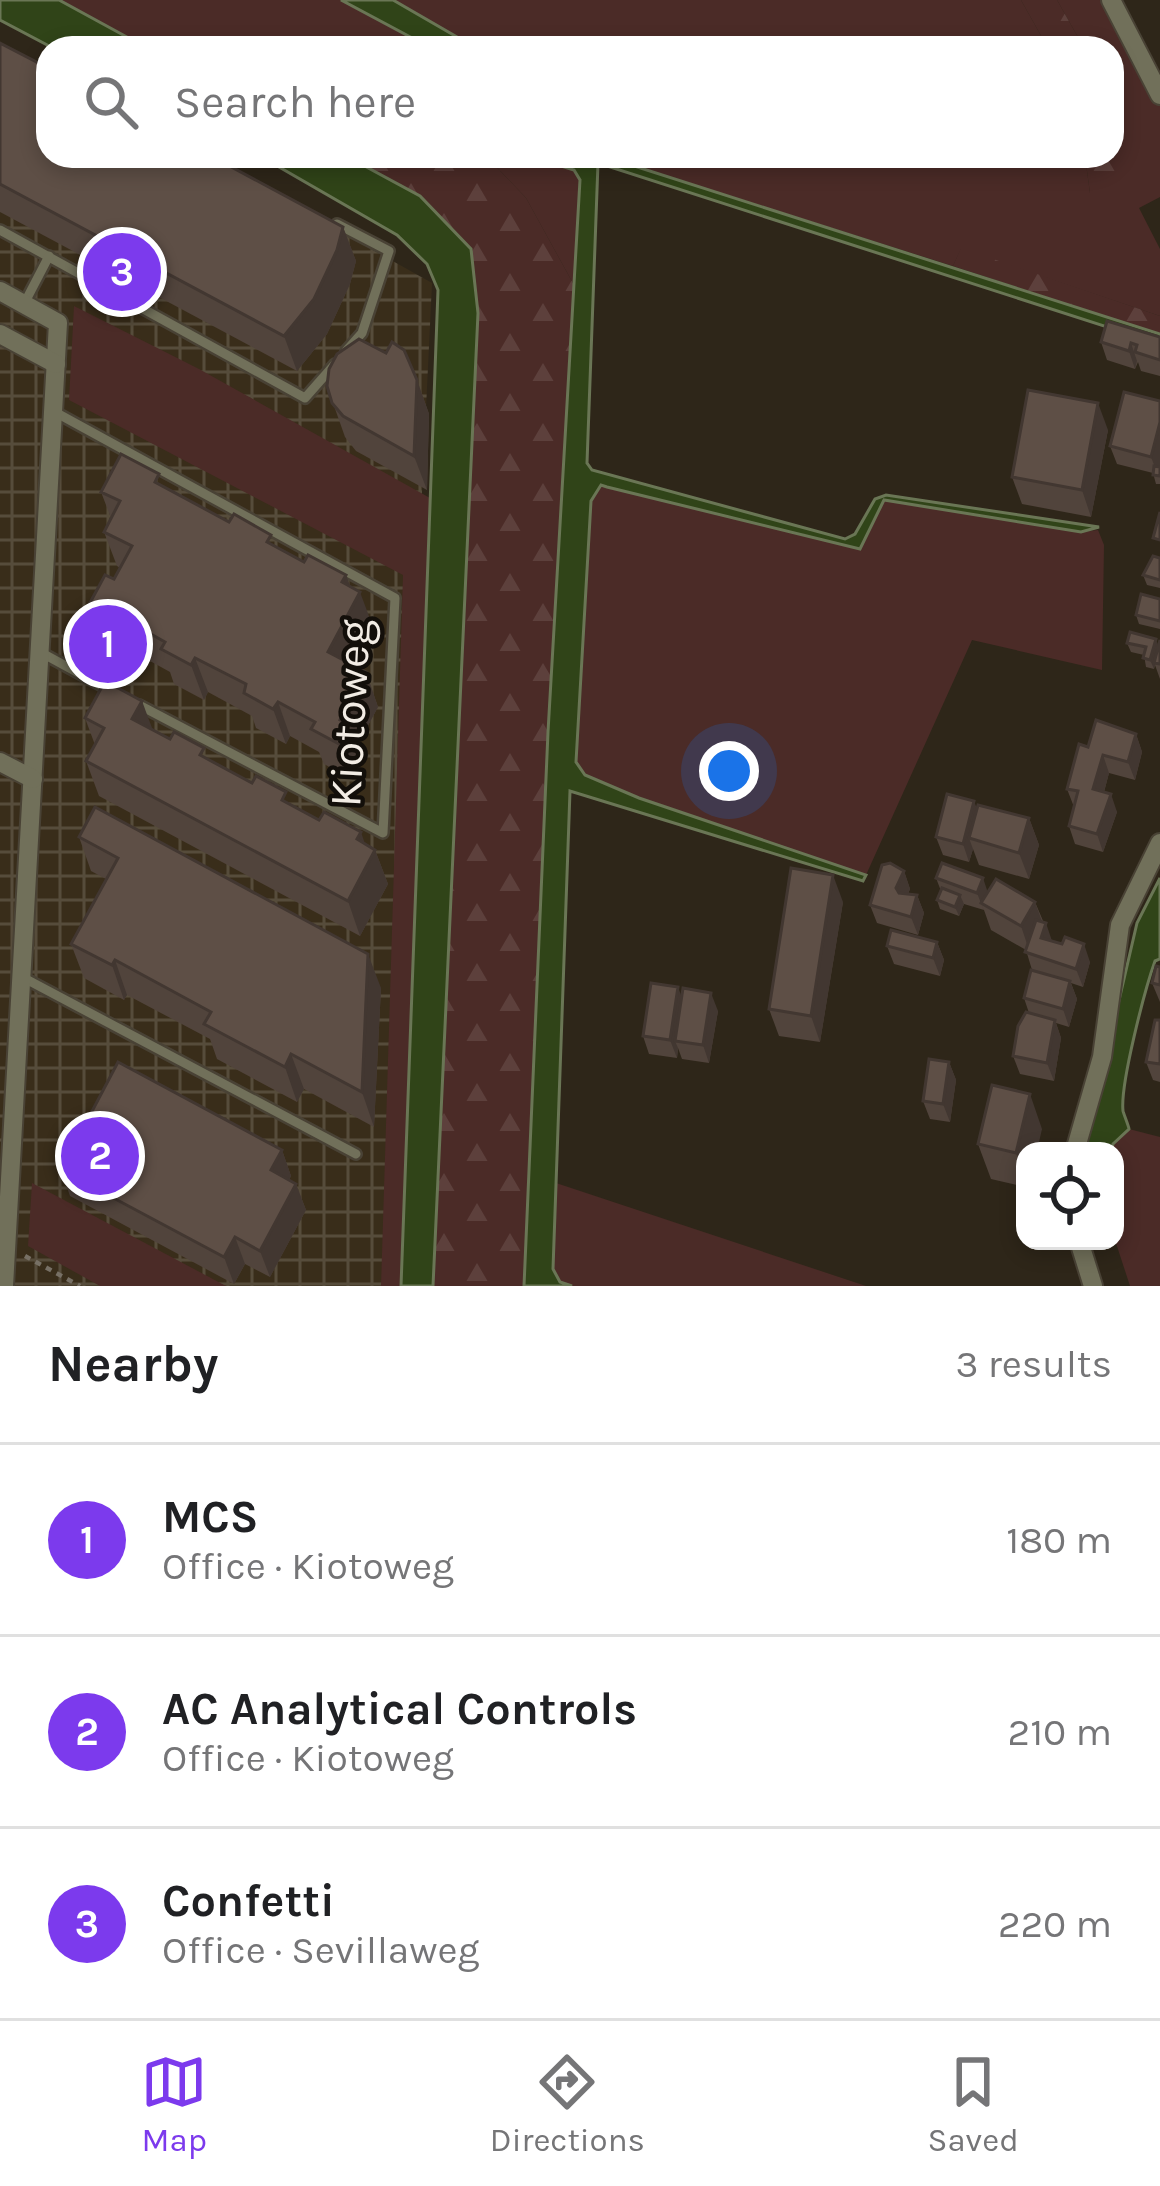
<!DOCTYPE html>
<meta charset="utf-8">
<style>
body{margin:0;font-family:Karla,sans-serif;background:#f2f2f2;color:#202124}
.controls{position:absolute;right:36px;bottom:36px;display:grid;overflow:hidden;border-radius:24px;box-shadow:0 6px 18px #0003}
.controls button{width:108px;height:108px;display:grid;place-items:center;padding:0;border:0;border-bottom:3px solid #e0e0e0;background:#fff;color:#202124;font:60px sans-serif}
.you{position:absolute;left:729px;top:771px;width:42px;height:42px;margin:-30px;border:9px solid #fff;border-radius:50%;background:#1a73e8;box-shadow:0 0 0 18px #1a73e833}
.badge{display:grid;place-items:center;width:78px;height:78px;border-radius:50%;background:#7c3aed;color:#fff;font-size:39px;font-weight:700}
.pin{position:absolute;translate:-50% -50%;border:6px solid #fff;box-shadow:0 3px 12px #0006}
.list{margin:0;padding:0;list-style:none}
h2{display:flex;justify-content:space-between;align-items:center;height:156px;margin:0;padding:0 48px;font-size:51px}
h2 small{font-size:39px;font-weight:400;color:#757577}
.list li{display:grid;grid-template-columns:78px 1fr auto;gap:36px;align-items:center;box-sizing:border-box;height:192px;padding:0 48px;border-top:3px solid #e0e0e0}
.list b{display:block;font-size:45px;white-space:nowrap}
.list p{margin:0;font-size:39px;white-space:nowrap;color:#757577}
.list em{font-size:39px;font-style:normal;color:#757577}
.icon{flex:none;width:66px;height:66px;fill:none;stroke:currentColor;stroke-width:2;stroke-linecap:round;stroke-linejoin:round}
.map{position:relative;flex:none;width:1160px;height:1286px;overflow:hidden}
.search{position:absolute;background:#fff;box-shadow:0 6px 18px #0003;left:36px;right:36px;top:36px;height:132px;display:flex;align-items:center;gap:30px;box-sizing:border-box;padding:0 42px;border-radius:36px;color:#757577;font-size:45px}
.sheet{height:732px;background:#fff}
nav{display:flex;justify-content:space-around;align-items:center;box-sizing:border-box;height:168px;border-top:3px solid #e0e0e0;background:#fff;font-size:33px;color:#757577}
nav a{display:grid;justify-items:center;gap:6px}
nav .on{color:#7c3aed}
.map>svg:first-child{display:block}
.industrial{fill:url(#industrial-grid)}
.grass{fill:#4b2b27}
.forest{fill:url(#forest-firs)}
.water{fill:#304418;stroke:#6a7655;stroke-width:3}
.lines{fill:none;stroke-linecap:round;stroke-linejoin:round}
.lane-casing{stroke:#494235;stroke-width:14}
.street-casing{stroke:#494235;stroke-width:22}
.path{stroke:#777065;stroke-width:4.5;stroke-dasharray:6 6;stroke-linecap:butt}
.lane{stroke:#71705a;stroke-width:9}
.street{stroke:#71705a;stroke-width:18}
.wall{fill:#51443c}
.shaded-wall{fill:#423731}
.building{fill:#5e4f46;stroke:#423731;stroke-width:3}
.labels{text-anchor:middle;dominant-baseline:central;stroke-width:9;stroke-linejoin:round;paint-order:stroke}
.street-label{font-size:45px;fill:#f2ece4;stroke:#130f0a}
</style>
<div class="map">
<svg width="1160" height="1286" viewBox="0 0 1160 1286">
<defs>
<pattern id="industrial-grid" width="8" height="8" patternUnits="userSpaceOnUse" patternTransform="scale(3)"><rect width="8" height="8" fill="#392d1a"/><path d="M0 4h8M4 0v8" fill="none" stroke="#564c3b"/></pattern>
<pattern id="forest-firs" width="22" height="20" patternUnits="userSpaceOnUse" patternTransform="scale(3)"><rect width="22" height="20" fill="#4b2b27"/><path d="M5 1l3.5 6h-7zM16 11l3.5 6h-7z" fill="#5d403c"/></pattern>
</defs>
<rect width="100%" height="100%" fill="#2e2619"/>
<polygon class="industrial" points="0,42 48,68 48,156 205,156 432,283 384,1286 0,1286"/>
<g class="grass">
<polygon points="59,0 341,0 431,48 147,48"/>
<polygon points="393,0 1021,0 1048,48 476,48"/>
<polygon points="1057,0 1111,0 1141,72 1160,105 1160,197 1139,208 1160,249 1160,316 961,249 953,266 603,156 1085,156 1090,193 1122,155 1112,101 1112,48 1084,48"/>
<polygon points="486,156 553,156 555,164 575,170 580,180 575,287 526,198"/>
<polygon points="74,306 199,369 430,498 401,1286 381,1286 403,575 69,400"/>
<polygon points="601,485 859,549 884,500 1081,532 1098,530 1104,545 1102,670 972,640 866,875 639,798 585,775 576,762 591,501"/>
<polygon points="1129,1129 1160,1137 1160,1286 1130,1286 1115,1240 1115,1151 1111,1151 1112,1144"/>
<polygon points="32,1183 226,1286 100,1286 28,1246"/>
<polygon points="556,1183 866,1286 572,1286 560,1282 553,1269"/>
</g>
<g class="forest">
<polygon points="1021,0 1057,0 1084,48 1048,48"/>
<path d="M1112,101C1121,127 1129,169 1116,194L1090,193L1085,156H1112Z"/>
<polygon points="346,156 486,156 526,198 575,287 548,732 524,1286 433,1286 471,250 420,196"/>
<polygon points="961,248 1160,316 1160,334 953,266"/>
</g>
<g class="water">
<polygon points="0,0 59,0 147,48 53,48 0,20"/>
<polygon points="341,0 393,0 476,48 431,48"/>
<polygon points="260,156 346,156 420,196 471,249 478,313 433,1286 401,1286 438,290 427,264 397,235"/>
<polygon points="553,156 603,156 1160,334 1160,344 598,163 587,463 592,470 845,539 855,534 875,499 886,495 1099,527 1081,532 884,500 860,549 607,487 601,485 591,501 576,762 585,775 639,798 866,875 863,881 570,791 553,1269 560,1282 572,1286 524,1286 548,732 580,180 574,170 555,164"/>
<path d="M1160,878V959L1155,961C1145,989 1120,1084 1123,1111C1123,1112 1129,1127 1129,1129L1113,1144L1111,1151H1084L1137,923Z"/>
</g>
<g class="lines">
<g class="lane-casing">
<g id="lane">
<polyline points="337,224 389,251 362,333 346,351"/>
<polyline points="0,230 305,398 335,364"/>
<polyline points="24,304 49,256"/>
<polyline points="53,411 395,598 383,833 139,705"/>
<polyline points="40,652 108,689"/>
<polyline points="22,977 356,1154"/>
</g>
</g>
<g class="street-casing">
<g id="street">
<polyline points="1111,0 1160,95"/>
<polyline points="0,291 58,323 4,1286"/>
<polyline points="0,334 56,364"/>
<polyline points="0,762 33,779"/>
<polyline points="1075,1151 1102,1057 1120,925 1160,843"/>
<polyline points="1079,1241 1093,1286"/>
</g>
</g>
<polyline class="path" points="25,1256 80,1286"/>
<use href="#lane" class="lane"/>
<use href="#street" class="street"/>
</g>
<g class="wall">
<polygon points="0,43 343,227 356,261 350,284 327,334 297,371 0,212"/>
<polygon points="1160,337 1160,376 1141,371 1138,362 1135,369 1107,360 1101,342"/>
<polygon points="417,380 429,414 427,490 356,451 345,437 327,386"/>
<polygon points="1160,401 1160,484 1156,484 1153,473 1117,464 1110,446"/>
<polygon points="1108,430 1091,517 1022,504 1012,477"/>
<polygon points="163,486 350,587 373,627 353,665 366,672 378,707 358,744 364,760 353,780 324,764 319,752 290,736 286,744 256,728 252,716 208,692 204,700 174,684 170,672 141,656 135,667 98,647 85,612 114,579 120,568 117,566 104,532 111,518 101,492"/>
<polygon points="1160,558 1160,588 1147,585 1143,575"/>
<polygon points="1160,599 1160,629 1139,624 1136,615"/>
<polygon points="1160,640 1160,679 1155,665 1154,669 1146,667 1144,655 1131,652 1127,643 1158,646"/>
<polygon points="85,718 153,730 375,850 388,884 360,936 99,796 86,761 95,745"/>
<polygon points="1136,734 1142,752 1135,780 1109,773 1104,792 1117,812 1103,852 1075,844 1069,826 1074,807 1067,789 1088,747"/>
<polygon points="977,809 1029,818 1039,845 1029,879 979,865 973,849 969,862 943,855 936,837"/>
<polygon points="79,837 381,988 374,1127 304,1089 297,1102 217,1059 210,1039 127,995 124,1000 84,978 71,944 106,879 91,871"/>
<polygon points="904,871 910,889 908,894 917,895 924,913 918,935 877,923 870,905"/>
<polygon points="936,878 988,892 1035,902 1052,942 1090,962 1083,987 1071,983 1077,999 1069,1027 1056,1023 1061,1038 1054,1081 1020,1074 1013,1056 1029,1013 1024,998 1032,970 1026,950 991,930 984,910 964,904 959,916 940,909 937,900 941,891"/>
<polygon points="843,902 820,1042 779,1036 769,1009"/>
<polygon points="937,942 944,960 940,976 894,964 887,946"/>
<polygon points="1160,967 1160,1002 1152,983"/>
<polygon points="682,998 718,1011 709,1063 682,1059 678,1048 677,1058 649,1054 643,1036"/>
<polygon points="1160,1020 1160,1082 1153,1080 1146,1062"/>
<polygon points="949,1062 956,1080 950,1122 930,1119 923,1101"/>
<polygon points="1042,1129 1025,1151 1025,1187 991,1179 978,1144"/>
<polygon points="282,1150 291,1176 289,1180 296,1184 306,1210 270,1277 245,1264 234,1284 70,1196 61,1170"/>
</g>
<g class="shaded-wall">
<polygon points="343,227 356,261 350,284 327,334 297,371 284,336"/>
<polygon points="1131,343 1137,361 1135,369 1129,351"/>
<polygon points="417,380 429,414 427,490 414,456"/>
<polygon points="1098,403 1108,430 1091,517 1082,490"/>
<polygon points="1160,422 1160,466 1158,475 1151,457"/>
<polygon points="346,575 356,601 360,592 373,627 341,686 328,652 342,582"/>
<polygon points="128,621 141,656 135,667 123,632"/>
<polygon points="1156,639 1159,648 1154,669 1150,660"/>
<polygon points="195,658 208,692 204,700 191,665"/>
<polygon points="366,672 378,707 358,744 364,760 353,780 341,745 340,720"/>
<polygon points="142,701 155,736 132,719"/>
<polygon points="278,702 290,736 286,744 273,709"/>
<polygon points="1136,734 1142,752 1135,780 1128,762"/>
<polygon points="1103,755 1109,773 1100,807 1093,789"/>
<polygon points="1111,794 1117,812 1103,852 1097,834"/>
<polygon points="974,801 981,819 969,838 973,849 969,862 963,844"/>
<polygon points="1029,818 1039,845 1029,879 1019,853"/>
<polygon points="361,832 370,859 375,850 388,884 360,936 348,901 357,839"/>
<polygon points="904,871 910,889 903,906 896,888"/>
<polygon points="833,875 843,902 820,1042 811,1016"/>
<polygon points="983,878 989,896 981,903 984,911 977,893"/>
<polygon points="917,895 924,913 918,935 911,917"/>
<polygon points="960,895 964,904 959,916 955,907"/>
<polygon points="1035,902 1044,927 1046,923 1052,941 1030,953 1021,926"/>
<polygon points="937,942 944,960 940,976 933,958"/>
<polygon points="1084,944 1090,962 1083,987 1076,969"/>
<polygon points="368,954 381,988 374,1127 362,1092"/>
<polygon points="115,960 127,995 124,1000 112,965"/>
<polygon points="1070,981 1077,999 1069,1027 1063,1009"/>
<polygon points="678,987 685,1006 675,1041 678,1048 677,1058 670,1040"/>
<polygon points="711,993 718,1011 709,1063 703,1045"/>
<polygon points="1055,1020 1061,1038 1054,1081 1047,1063"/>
<polygon points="291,1054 304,1089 297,1102 285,1067"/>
<polygon points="949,1062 956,1080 950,1122 943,1104"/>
<polygon points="1030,1094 1042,1129 1037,1151 1025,1151 1025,1178 1016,1153"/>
<polygon points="282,1150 291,1176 281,1197 271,1170"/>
<polygon points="296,1184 306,1210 270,1277 260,1251"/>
<polygon points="235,1237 245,1264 234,1284 224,1257"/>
</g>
<g class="building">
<polygon points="0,43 48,68 48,156 211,156 343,227 337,250 314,299 284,336 0,184"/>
<polygon points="1107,321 1160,337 1160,360 1135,352 1137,345 1131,343 1129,351 1101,342"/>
<polygon points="359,339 386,353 392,342 404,350 417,380 414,456 343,416 332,403 327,386 329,369 337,354"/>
<polygon points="1028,390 1098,403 1082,490 1012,477"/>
<polygon points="1124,392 1160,401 1160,422 1151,457 1110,446"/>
<polygon points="121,454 159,474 155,482 229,522 234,514 271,535 267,542 304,562 308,555 346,575 342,582 360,592 328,652 366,672 340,720 351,726 341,745 311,729 315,722 278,702 273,709 244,693 246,684 195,658 191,665 161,649 165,642 128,621 123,632 85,612 105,575 114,579 132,546 104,532 120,501 101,492"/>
<polygon points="1154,466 1160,467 1160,476 1153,475"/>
<polygon points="1160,512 1160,540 1153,538"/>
<polygon points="1153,556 1160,558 1160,580 1143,575"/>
<polygon points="1141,594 1160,599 1160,621 1136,615"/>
<polygon points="1130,632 1156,639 1150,660 1143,658 1146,647 1127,643"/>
<polygon points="1160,640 1160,664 1154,663"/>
<polygon points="105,681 142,701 132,719 170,739 174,732 204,748 200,755 252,783 256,776 286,792 282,800 319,820 324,812 361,832 357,839 375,850 348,901 86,761 104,728 85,718"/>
<polygon points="1096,720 1136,734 1128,762 1103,755 1093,789 1111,794 1097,834 1069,826 1078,791 1067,789 1079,744 1088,747"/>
<polygon points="947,794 974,801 963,844 936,837"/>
<polygon points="978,805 1029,818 1019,853 969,838"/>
<polygon points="95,807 368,954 362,1092 291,1054 285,1067 204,1024 211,1012 115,960 112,965 71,944 118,858 79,837"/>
<polygon points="890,863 904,871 896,888 899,893 917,895 911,917 870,905 882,865"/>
<polygon points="942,863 983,878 977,893 936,878"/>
<polygon points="791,868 833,875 811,1016 769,1009"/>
<polygon points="996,879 1035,902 1021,926 981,903"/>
<polygon points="942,888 960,895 955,907 937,900"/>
<polygon points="1036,920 1046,923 1041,938 1062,944 1065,937 1084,944 1076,969 1025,952"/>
<polygon points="891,930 937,942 933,958 887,946"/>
<polygon points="1156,966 1160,967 1160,985 1152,983"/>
<polygon points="1031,970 1070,981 1063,1009 1024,998"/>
<polygon points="651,983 678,987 670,1040 643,1036"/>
<polygon points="683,988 711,993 703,1045 675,1041"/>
<polygon points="1026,1012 1055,1020 1047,1063 1013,1056 1018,1026"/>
<polygon points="1155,1020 1160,1020 1160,1064 1146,1062"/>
<polygon points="929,1059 949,1062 943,1104 923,1101"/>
<polygon points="118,1062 282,1150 271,1170 296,1184 260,1251 235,1237 224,1257 61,1170"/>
<polygon points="992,1085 1030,1094 1016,1153 978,1144"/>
</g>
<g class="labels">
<g class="street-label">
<text transform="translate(350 713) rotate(-87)">Kiotoweg</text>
</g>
</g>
</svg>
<div class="controls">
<button><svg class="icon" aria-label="locate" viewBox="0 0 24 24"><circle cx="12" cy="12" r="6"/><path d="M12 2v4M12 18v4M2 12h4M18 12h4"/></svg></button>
</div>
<div class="you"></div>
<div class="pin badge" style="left:108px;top:644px">1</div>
<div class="pin badge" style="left:100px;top:1156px">2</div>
<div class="pin badge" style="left:122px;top:272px">3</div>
<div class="search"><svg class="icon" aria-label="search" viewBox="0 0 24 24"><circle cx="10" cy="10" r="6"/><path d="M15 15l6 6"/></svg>Search here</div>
</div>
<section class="sheet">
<h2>Nearby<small>3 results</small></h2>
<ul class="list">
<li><span class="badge">1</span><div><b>MCS</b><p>Office · Kiotoweg</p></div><em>180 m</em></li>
<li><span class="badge">2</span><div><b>AC Analytical Controls</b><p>Office · Kiotoweg</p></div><em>210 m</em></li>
<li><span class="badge">3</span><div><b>Confetti</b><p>Office · Sevillaweg</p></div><em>220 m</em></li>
</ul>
</section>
<nav>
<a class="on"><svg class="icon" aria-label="map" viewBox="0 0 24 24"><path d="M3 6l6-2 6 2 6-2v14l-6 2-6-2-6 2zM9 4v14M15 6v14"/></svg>Map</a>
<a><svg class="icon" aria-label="directions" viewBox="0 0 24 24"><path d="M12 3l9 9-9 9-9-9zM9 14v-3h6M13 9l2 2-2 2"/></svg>Directions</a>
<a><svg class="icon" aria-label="saved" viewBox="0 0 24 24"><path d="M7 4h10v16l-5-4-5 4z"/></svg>Saved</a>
</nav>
